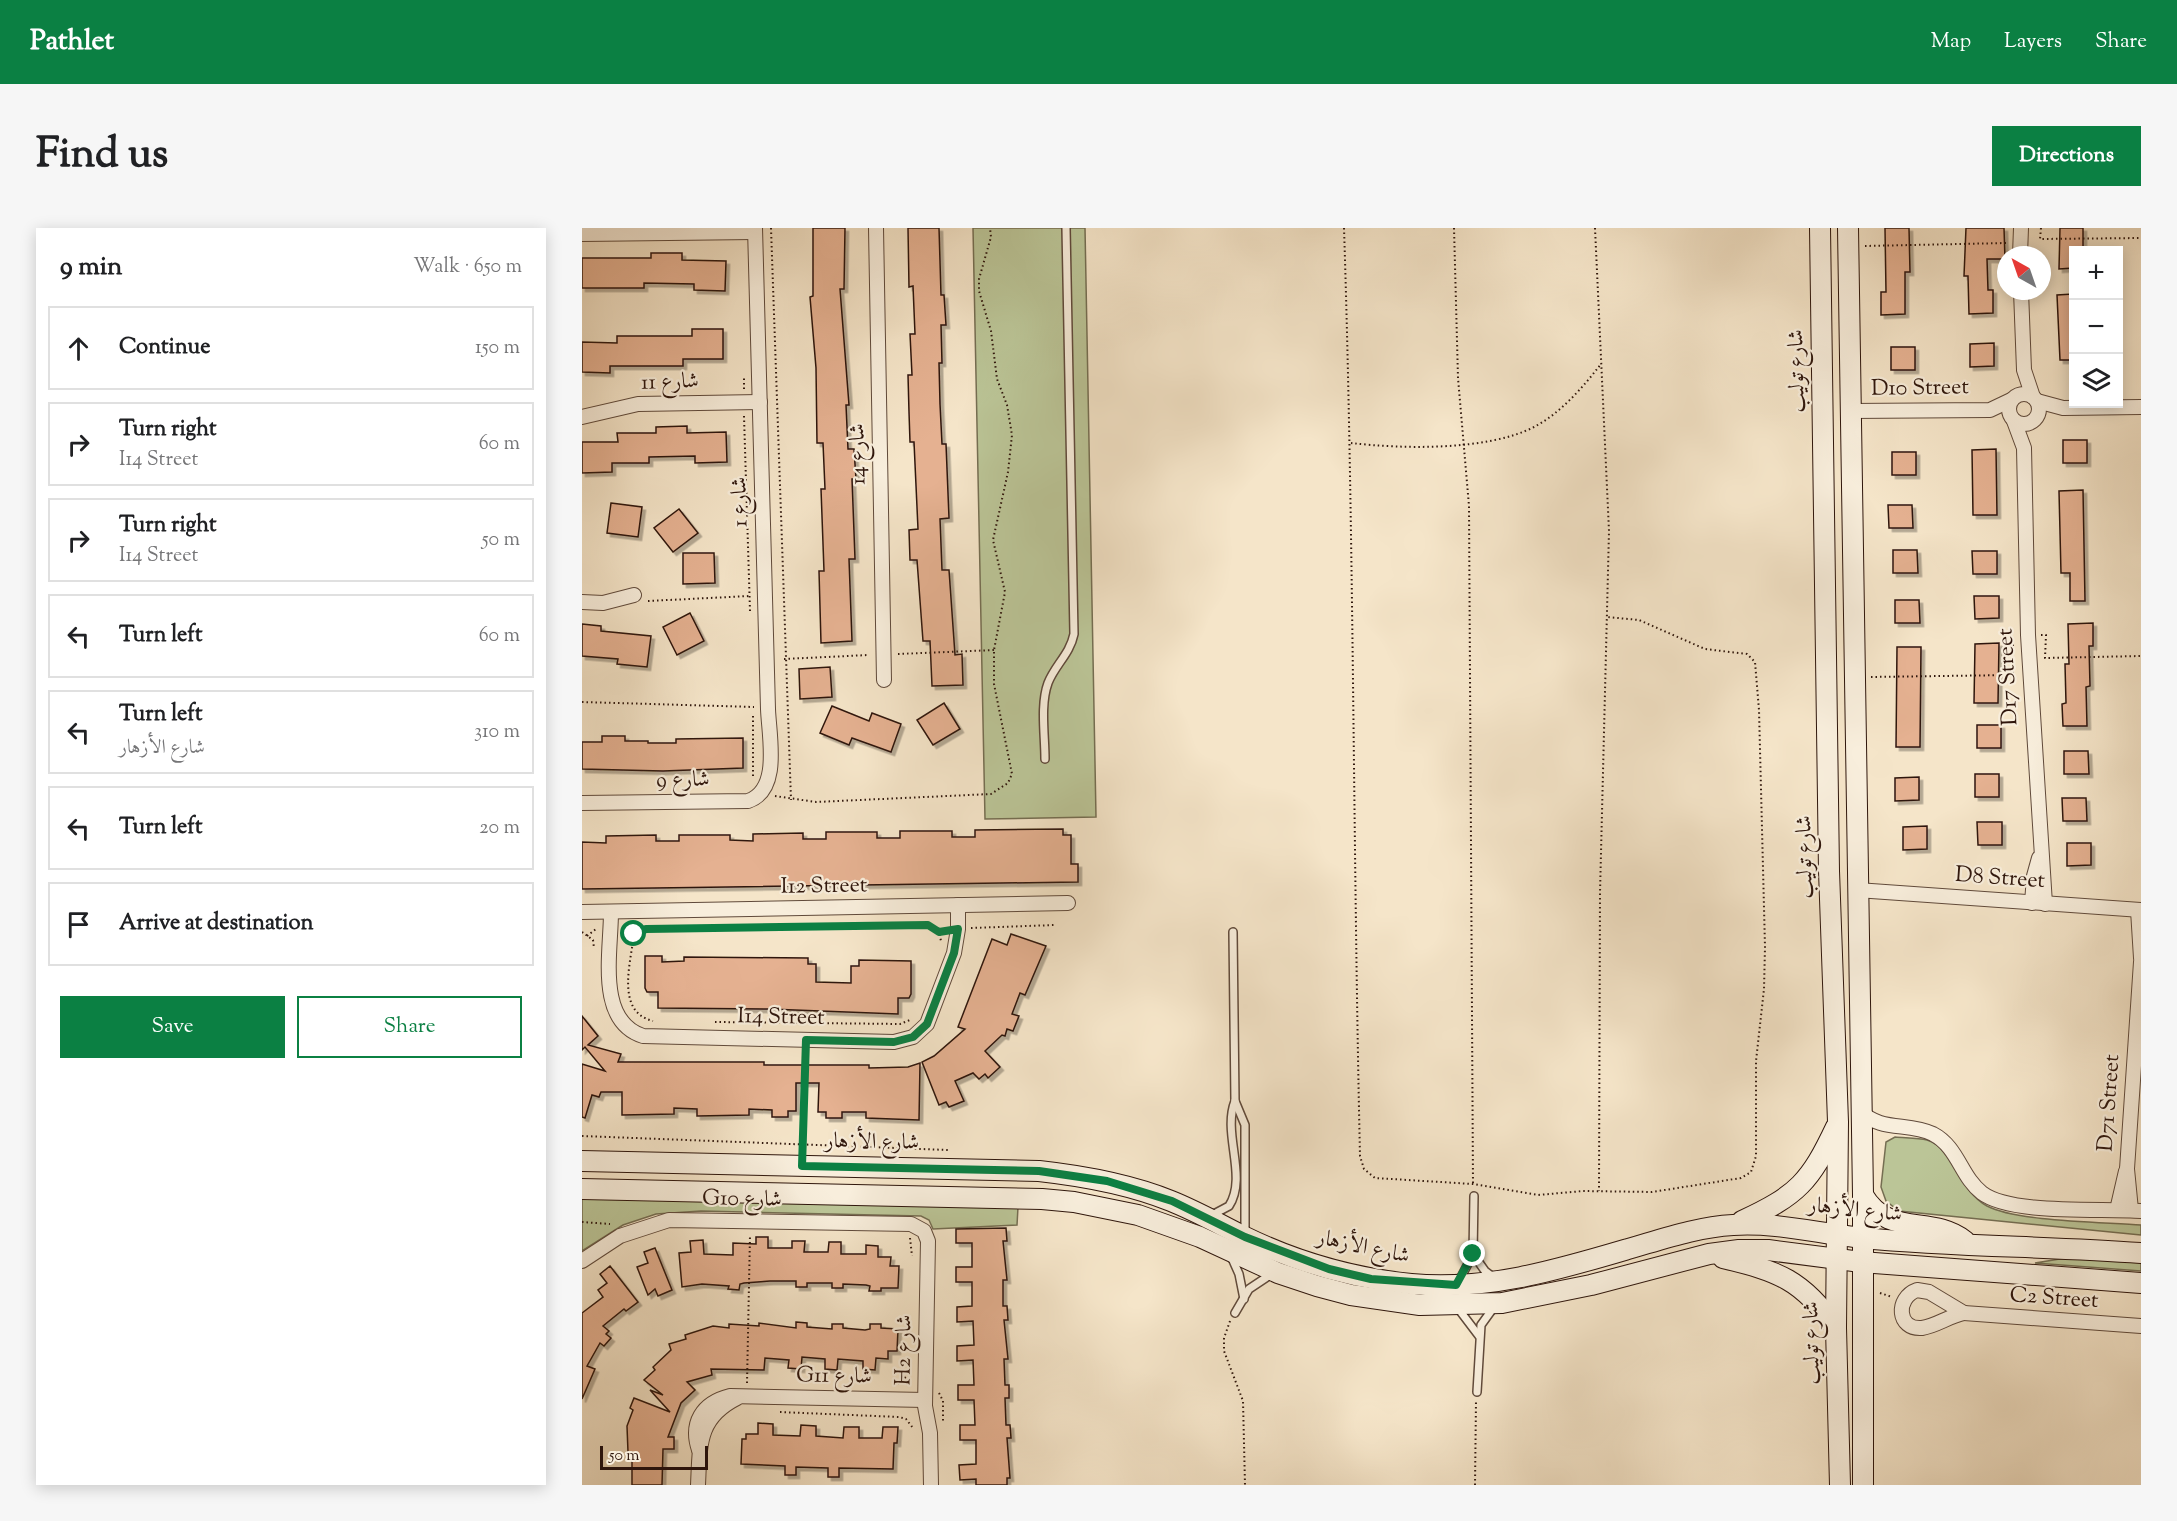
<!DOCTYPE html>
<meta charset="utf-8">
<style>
body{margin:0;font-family:"Sorts Mill Goudy",Amiri,serif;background:#f6f6f6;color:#202124}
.controls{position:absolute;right:18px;top:18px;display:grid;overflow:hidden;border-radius:0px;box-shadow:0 3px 15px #0003}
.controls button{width:54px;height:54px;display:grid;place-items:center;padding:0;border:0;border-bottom:2px solid #e0e0e0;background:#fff;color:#202124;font:30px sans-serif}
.compass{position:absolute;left:1415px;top:18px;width:54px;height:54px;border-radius:50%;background:#fff;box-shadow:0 3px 15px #0003;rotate:320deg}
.scale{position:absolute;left:18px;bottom:15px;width:108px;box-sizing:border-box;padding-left:6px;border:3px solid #2f160c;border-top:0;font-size:16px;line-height:21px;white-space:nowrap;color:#2f160c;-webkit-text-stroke:4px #f8eedc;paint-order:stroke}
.stop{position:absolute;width:18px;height:18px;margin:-14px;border:4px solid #0b8043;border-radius:50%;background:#fff}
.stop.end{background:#0b8043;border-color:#fff;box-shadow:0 2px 6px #0008}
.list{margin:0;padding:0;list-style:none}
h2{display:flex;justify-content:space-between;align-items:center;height:78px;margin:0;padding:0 24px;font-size:26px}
h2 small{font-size:20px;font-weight:400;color:#757577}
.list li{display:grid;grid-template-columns:39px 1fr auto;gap:18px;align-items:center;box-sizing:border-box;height:84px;margin:0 12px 12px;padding:0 12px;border:2px solid #e0e0e0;border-radius:0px}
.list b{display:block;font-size:22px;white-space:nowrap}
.list p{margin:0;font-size:20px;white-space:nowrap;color:#757577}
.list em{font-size:20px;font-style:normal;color:#757577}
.actions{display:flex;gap:12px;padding:18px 24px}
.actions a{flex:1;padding:14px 0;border:2px solid #0b8043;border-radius:0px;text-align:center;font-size:21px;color:#0b8043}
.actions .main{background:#0b8043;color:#fff}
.icon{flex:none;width:33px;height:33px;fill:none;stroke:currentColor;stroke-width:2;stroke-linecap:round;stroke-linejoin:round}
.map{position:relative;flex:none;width:1559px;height:1257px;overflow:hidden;border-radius:0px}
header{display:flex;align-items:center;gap:36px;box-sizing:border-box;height:84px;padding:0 30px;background:#0b8043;color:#fff}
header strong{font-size:28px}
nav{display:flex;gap:33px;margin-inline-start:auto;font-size:21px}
.intro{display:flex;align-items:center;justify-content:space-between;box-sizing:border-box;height:144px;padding:0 36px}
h1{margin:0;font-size:42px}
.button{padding:15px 27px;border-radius:0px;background:#0b8043;color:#fff;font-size:21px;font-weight:700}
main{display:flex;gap:36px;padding:0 36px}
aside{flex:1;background:#fff;border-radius:0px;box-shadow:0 3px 15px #0003}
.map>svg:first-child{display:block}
.green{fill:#bbc597;stroke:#756e52;stroke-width:1.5}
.building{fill:#e5b191;stroke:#2f160c;stroke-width:1.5;filter:url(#shadow)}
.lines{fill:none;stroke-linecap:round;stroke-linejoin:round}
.lane-casing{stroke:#604a3b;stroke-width:10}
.street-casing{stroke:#604a3b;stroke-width:16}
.secondary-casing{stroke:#2f160c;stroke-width:22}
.path{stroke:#2f160c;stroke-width:2;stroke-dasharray:1.5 3;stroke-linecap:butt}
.lane{stroke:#f8eedc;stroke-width:7}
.street{stroke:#f8eedc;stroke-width:14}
.secondary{stroke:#f8eedc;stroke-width:20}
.route{stroke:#0b8043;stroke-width:8}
.labels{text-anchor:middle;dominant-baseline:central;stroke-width:4.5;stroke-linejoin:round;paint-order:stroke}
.street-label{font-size:22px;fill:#2f160c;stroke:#f8eedc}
</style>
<header>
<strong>Pathlet</strong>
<nav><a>Map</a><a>Layers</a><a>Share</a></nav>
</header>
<div class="intro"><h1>Find us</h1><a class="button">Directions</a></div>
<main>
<aside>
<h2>9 min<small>Walk · 650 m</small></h2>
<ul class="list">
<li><svg class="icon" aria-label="ahead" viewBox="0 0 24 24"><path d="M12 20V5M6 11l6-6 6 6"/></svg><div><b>Continue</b></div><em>150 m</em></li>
<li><svg class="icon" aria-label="right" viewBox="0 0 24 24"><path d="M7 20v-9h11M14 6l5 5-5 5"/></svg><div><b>Turn right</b><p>I14 Street</p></div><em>60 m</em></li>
<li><svg class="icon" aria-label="right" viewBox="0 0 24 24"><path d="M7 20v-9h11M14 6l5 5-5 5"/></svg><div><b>Turn right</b><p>I14 Street</p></div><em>50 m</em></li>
<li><svg class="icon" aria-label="left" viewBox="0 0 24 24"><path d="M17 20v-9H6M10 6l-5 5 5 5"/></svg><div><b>Turn left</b></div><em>60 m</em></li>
<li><svg class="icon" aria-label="left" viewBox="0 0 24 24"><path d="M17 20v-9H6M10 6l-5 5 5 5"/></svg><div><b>Turn left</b><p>شارع الأزهار</p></div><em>310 m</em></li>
<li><svg class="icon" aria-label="left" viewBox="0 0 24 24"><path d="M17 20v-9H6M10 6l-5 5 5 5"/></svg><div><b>Turn left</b></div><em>20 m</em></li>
<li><svg class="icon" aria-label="arrive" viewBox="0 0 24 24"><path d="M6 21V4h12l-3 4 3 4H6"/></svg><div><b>Arrive at destination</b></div></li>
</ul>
<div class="actions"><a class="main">Save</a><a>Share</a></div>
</aside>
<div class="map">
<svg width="1559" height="1257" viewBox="0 0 1559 1257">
<defs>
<filter id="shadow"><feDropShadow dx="3.5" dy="3.5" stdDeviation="0" flood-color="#0004"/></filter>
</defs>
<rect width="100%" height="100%" fill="#f5e5c9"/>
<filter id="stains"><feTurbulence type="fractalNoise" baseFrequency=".00333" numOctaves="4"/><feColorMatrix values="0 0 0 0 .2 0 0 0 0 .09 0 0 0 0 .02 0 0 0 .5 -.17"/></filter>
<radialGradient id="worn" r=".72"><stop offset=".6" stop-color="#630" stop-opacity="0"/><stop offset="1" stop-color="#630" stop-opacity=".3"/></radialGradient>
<g class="green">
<polygon points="391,0 503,0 514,589 403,591"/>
<path d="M1313,909C1323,910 1335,910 1345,912C1372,920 1376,962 1405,978C1436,994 1521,994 1559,997V1007L1317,983L1304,973L1299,959L1304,914Z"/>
<polygon points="0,969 436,979 435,997 351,1001 347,992 339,988 119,983 74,986 41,997 0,1023"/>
<polygon points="1496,1028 1559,1033 1559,1043 1453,1035"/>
</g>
<g class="building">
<polygon points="231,0 263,0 262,61 258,61 267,177 264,177 266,221 272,221 274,251 270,251 273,331 267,331 270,413 239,415 237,343 242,343 239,261 243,261 241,215 235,215 234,140 228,69 231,68"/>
<polygon points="326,0 357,0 359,67 362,67 364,97 359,97 360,135 357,135 358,176 360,216 364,216 367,290 358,291 360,342 367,342 373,427 380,426 381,457 350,458 348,413 341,413 335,332 328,332 327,302 336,301 332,214 328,214 327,184 326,147 330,147 328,106 333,106 331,58 327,59"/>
<polygon points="1303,0 1327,0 1328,44 1323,44 1323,86 1299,87 1299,64 1304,64"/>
<polygon points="1384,0 1422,0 1423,31 1405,31 1406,62 1411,62 1411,85 1387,86 1386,48 1382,48"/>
<polygon points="1478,0 1501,0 1501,22 1491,22 1491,40 1477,41"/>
<polygon points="69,25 100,25 100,32 144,33 143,63 112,62 112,56 62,55 62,60 0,60 0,30 69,30"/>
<polygon points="1491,66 1491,132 1478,132 1475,67"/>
<polygon points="110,101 141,101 141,131 101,131 101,138 28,138 28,145 0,144 0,114 35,115 35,108 110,108"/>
<polygon points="1412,115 1412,138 1388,139 1388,116"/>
<rect x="1309" y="119" width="24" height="23"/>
<polygon points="105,198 105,205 144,204 145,234 113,235 113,228 67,229 67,235 30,235 30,244 0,245 0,214 36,214 35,205 74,205 74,199"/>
<rect x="1481" y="212" width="24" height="23"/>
<polygon points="1414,221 1415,287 1391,287 1390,222"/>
<rect x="1310" y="224" width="24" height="23"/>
<polygon points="1501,262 1503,373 1488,373 1488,345 1479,345 1477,263"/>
<polygon points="29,275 60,279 56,309 25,305"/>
<polygon points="1306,277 1330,277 1331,300 1307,300"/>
<polygon points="97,281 116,305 91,324 72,300"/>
<polygon points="1311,322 1335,322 1336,345 1311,345"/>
<polygon points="1390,323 1415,323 1415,346 1391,346"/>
<polygon points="101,325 132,325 133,355 101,356"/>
<polygon points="1392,368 1417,368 1417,390 1393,391"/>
<polygon points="1313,372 1337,372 1338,395 1313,395"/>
<polygon points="108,385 122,413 95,427 81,399"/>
<polygon points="1511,395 1511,418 1507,418 1508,458 1504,459 1505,498 1481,498 1480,476 1484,475 1483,436 1487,436 1486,396"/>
<polygon points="0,396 19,398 19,403 69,408 65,439 35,436 36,431 0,428"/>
<polygon points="1417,415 1416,475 1392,475 1393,416"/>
<polygon points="1315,419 1339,419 1338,519 1314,519"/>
<polygon points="248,439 250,469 218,471 217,441"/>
<polygon points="362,475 378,501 351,517 335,492"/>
<polygon points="250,478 287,493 290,485 319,496 309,524 270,510 267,517 238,505"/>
<rect x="1395" y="497" width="24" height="23"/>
<polygon points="20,508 43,508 43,513 66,513 66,515 94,515 94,511 161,510 161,540 81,543 0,541 0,514 20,514"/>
<polygon points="1482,523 1506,523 1507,546 1482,546"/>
<rect x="1393" y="546" width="24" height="23"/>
<polygon points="1337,549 1337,572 1313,573 1313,550"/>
<polygon points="1480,570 1504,570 1505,593 1481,593"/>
<polygon points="1395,594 1420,594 1420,617 1396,617"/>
<polygon points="1345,598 1345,621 1321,622 1321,599"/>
<polygon points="481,601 481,607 489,607 489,636 496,636 496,654 0,661 0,614 24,615 24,608 74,607 74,613 97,613 97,607 148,607 148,612 171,613 171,606 221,605 221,611 244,611 244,604 295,604 295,610 318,610 318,603 370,603 370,609 393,609 393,602"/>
<polygon points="1485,615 1509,615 1509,637 1485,638"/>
<polygon points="429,706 464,718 443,767 438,765 430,786 437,788 431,803 425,801 423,808 420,807 403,823 418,839 406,850 403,846 397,851 391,845 373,853 382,873 367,879 364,874 357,877 340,834 352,828 383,801 376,799 410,711 425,717"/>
<polygon points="63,728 80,728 80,734 102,733 102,729 226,730 226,736 234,736 234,754 269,755 269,738 277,738 277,732 329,733 329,766 327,770 316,770 316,786 187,781 76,780 76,764 65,764 63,760"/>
<polygon points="0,788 16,808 6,817 39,826 36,834 182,834 182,837 287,837 287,840 326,839 338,835 337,892 284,890 284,884 260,884 260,890 244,890 244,884 236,884 237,855 214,855 214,883 206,883 206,889 190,889 190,882 167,881 167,887 115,888 115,881 92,880 92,886 40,887 40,864 19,864 17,869 10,867 3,890 0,889 0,836 23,843 3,819 0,822"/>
<polygon points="424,1000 425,1013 421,1013 425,1052 421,1052 421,1078 425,1078 426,1092 422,1092 426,1131 422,1131 423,1157 427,1157 427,1170 423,1170 424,1197 428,1197 429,1210 425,1210 428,1250 425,1250 425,1257 394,1257 394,1251 378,1252 377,1237 394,1236 394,1212 378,1212 378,1197 393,1197 392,1172 376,1172 376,1157 392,1157 391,1132 375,1133 375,1118 392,1117 391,1093 375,1094 375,1079 390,1078 390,1054 374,1054 374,1039 390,1039 390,1015 374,1015 374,1001"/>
<polygon points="174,1009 186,1009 186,1020 210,1020 210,1013 223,1013 222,1024 246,1024 247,1014 259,1014 259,1026 284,1026 284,1017 296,1018 296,1029 309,1029 308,1038 317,1038 316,1060 299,1060 299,1063 287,1063 288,1058 284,1057 261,1056 261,1060 250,1060 250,1055 225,1055 225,1059 214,1059 214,1053 188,1053 162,1055 158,1056 157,1062 146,1061 147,1058 120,1056 100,1059 97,1025 109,1024 108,1013 121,1012 122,1026 151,1027 151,1015 174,1016"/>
<polygon points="73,1020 90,1062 76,1068 73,1061 66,1067 55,1039 66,1035 62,1024"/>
<polygon points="28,1038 56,1074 44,1083 42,1081 21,1098 27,1103 24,1106 29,1110 22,1118 18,1115 5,1138 13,1141 0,1171 0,1085 21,1069 16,1062 25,1055 18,1046"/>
<polygon points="214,1094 225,1095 225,1099 250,1101 250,1096 261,1096 261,1100 283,1102 288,1101 288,1096 299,1096 299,1100 316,1101 315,1123 306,1123 306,1131 294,1130 293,1142 281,1141 281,1133 256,1131 255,1142 243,1141 243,1131 220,1129 219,1141 206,1140 207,1132 183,1130 182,1142 129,1141 130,1147 105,1154 113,1162 99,1175 86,1209 92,1209 92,1221 81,1221 80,1257 50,1257 50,1224 46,1224 45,1198 51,1182 48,1180 52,1170 88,1184 68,1162 81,1167 62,1152 73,1142 71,1139 89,1122 87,1116 104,1111 103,1107 131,1098 147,1100 147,1096 177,1098 177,1095 214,1100"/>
<polygon points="176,1195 191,1196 191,1207 218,1208 219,1197 234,1198 234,1208 261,1210 262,1199 277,1199 277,1210 300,1210 301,1199 316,1199 315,1215 312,1215 311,1241 257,1240 257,1249 246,1249 246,1240 214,1239 214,1247 203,1247 203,1238 159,1236 160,1211 164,1211 164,1206 176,1206"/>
</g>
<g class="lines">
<g class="lane-casing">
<g id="lane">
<path d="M463,531C463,507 458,477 466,455C473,437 488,426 492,406L484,0"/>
<polyline points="653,873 663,897 663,1006"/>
<path d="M630,987L647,978C666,948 640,906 653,873L651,704"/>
<polyline points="891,1026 903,1043 911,1049"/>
<polyline points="649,1028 657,1046 662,1071"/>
<polyline points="877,1053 891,1026 892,968"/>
<polyline points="875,1079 897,1108"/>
<polyline points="653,1085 667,1061 688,1047"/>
<polyline points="895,1164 899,1097 912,1079"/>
</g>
</g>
<g class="street-casing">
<g id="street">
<polyline points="294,0 302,452"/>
<polyline points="0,6 173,4"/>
<polyline points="1438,27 1439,0"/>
<polyline points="1439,63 1442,142 1451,169"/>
<circle cx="1442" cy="181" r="15"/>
<polyline points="1455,173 1481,180 1559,179"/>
<polyline points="1268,183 1408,182 1429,172"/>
<polyline points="0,189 56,176 178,174"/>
<polyline points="1432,193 1442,220 1446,407 1463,676"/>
<polyline points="0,374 21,375 52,367"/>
<path d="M0,575L166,573C199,562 187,509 186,481L173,0"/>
<polyline points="1275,662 1559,682"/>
<polyline points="1450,675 1452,648 1457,630"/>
<polyline points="1556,682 1559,730"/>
<polyline points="0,684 486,675"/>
<path d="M29,684C29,724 14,793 61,808L312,814L331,809L345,796L372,725L376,701V677"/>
<path d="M1278,883C1299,904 1326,894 1351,906C1376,919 1379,949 1400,965C1429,987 1520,980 1559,983"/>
<polyline points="1535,982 1544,943"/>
<polyline points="1549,982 1545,941 1559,734"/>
<polyline points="0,1033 38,1008 87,992 329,996 342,1003 346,1013 343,1178 348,1205 349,1257"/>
<path d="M1335,1062L1347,1064L1382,1085C1367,1088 1354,1098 1340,1100C1315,1102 1313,1070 1335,1062Z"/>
<polyline points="1382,1085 1559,1098"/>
<path d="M117,1222C108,1195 120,1175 148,1168L343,1172"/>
<path d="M116,1257C118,1218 115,1190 155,1170"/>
</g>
</g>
<g class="secondary-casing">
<g id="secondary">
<polyline points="1238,0 1247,643 1256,894 1254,1100 1258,1257"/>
<polyline points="1266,0 1281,967 1281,1257"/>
<path d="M0,933L457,943C502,948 547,956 589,973C614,983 637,996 661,1008C714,1034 771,1050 829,1056C905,1063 975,1042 1046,1021C1081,1011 1115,999 1151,997C1195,994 1238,1006 1281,1010C1373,1019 1466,1018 1559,1025"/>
<polyline points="0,961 460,971 492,974 556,987 618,1009 696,1045 735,1058 769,1067 838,1077 920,1075 1009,1057 1127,1026 1157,1022 1186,1022 1279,1034 1559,1055"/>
<path d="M1281,967C1307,1011 1349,986 1383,1013"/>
<path d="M1160,993C1216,967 1228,954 1254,899"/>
<path d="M1141,1030C1196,1043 1221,1052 1254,1100"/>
</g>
</g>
<g class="path">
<polyline points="189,0 209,572"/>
<path d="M762,0C772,309 771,619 778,928L782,941L793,950L891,956L956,967L1001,963L1070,964L1159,950L1169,944L1174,928V833L1182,761L1183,719L1177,482L1173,434L1165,426L1123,421L1057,392L1025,389"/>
<polyline points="872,0 876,150 887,278 891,956"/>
<polyline points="1013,0 1027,303 1018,665 1017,963"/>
<polyline points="1459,0 1458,11 1559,10"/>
<polyline points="1283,18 1424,15"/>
<polyline points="162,161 162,149"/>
<polyline points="162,188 168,383"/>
<path d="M769,215C821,221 905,223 952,199C979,185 1001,159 1019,136"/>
<polyline points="66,373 168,368"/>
<polyline points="1459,407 1464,407 1463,430 1559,428"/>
<polyline points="316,426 412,422"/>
<polyline points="202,431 287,427"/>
<polyline points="1289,449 1431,447 1431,415"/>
<polyline points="0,474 172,479"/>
<polyline points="171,548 171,485"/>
<polyline points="193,568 234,574 409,566 426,555 430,546 412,456 412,422 423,364 411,312 426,244 430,207 425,177 415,151 409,103 397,63 397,51 409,9 408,0"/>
<path d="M41,700H47L52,706C49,734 33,784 71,793"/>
<polyline points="389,700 473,697"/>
<polyline points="0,704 11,712 12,720"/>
<polyline points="52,706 64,701 346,697 357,704 359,713"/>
<polyline points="5,708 14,701"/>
<polyline points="133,794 318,796 328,792"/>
<polyline points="0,908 366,922"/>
<polyline points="221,917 223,827"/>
<polyline points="1231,986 1231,979 1238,979"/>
<polyline points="0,994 28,996"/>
<polyline points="328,1010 330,1028"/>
<polyline points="1298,1065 1310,1069"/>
<polyline points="648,1093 642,1110 642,1123 661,1173 663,1257"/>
<polyline points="165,1155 168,1007"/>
<polyline points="316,1156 329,1144"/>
<polyline points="357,1165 361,1173 361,1194"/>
<polyline points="198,1184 317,1189 324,1191 331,1200"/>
<polyline points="893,1257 894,1173"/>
</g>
<use href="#lane" class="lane"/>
<use href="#street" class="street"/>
<use href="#secondary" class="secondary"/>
</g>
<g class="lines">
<polyline class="route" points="52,706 64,701 346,697 357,704 376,701 372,725 345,796 331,809 312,814 224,812 220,938 457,943 525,953 590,973 663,1009 747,1041 789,1051 874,1057 891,1026"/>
</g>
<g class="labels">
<g class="street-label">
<text transform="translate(1216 143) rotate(-91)">شارع توليب</text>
<text transform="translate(88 155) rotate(-2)">شارع 11</text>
<text transform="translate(1338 161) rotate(-1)">D10 Street</text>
<text transform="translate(277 226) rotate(-91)">شارع 14</text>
<text transform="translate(159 274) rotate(-91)">شارع 1</text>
<text transform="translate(1427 449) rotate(-93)">D17 Street</text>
<text transform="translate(101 553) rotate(-1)">شارع 9</text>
<text transform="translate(1224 629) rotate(-91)">شارع توليب</text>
<text transform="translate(1418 651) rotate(4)">D8 Street</text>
<text transform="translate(242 659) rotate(-1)">I12 Street</text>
<text transform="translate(199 790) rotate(1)">I14 Street</text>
<text transform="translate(1528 875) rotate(-86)">D71 Street</text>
<text transform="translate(290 915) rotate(1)">شارع الأزهار</text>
<text transform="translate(160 972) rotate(1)">G10 شارع</text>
<text transform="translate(1273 983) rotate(6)">شارع الأزهار</text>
<text transform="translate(781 1020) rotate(12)">شارع الأزهار</text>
<text transform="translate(1472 1071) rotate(4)">C2 Street</text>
<text transform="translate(1231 1115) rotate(-91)">شارع توليب</text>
<text transform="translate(323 1122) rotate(-89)">H2 شارع</text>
<text transform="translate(252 1149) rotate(1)">G11 شارع</text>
</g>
</g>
<rect width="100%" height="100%" filter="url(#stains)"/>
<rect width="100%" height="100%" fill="url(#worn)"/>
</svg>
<div class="controls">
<button>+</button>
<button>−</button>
<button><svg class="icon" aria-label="layers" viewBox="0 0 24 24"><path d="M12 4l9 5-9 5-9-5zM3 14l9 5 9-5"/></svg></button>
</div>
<svg class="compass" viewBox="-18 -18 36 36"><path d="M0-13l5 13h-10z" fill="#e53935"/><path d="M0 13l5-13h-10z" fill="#757577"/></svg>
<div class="scale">50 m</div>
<div class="stop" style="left:52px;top:706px"></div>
<div class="stop end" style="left:891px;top:1026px"></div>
</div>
</main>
